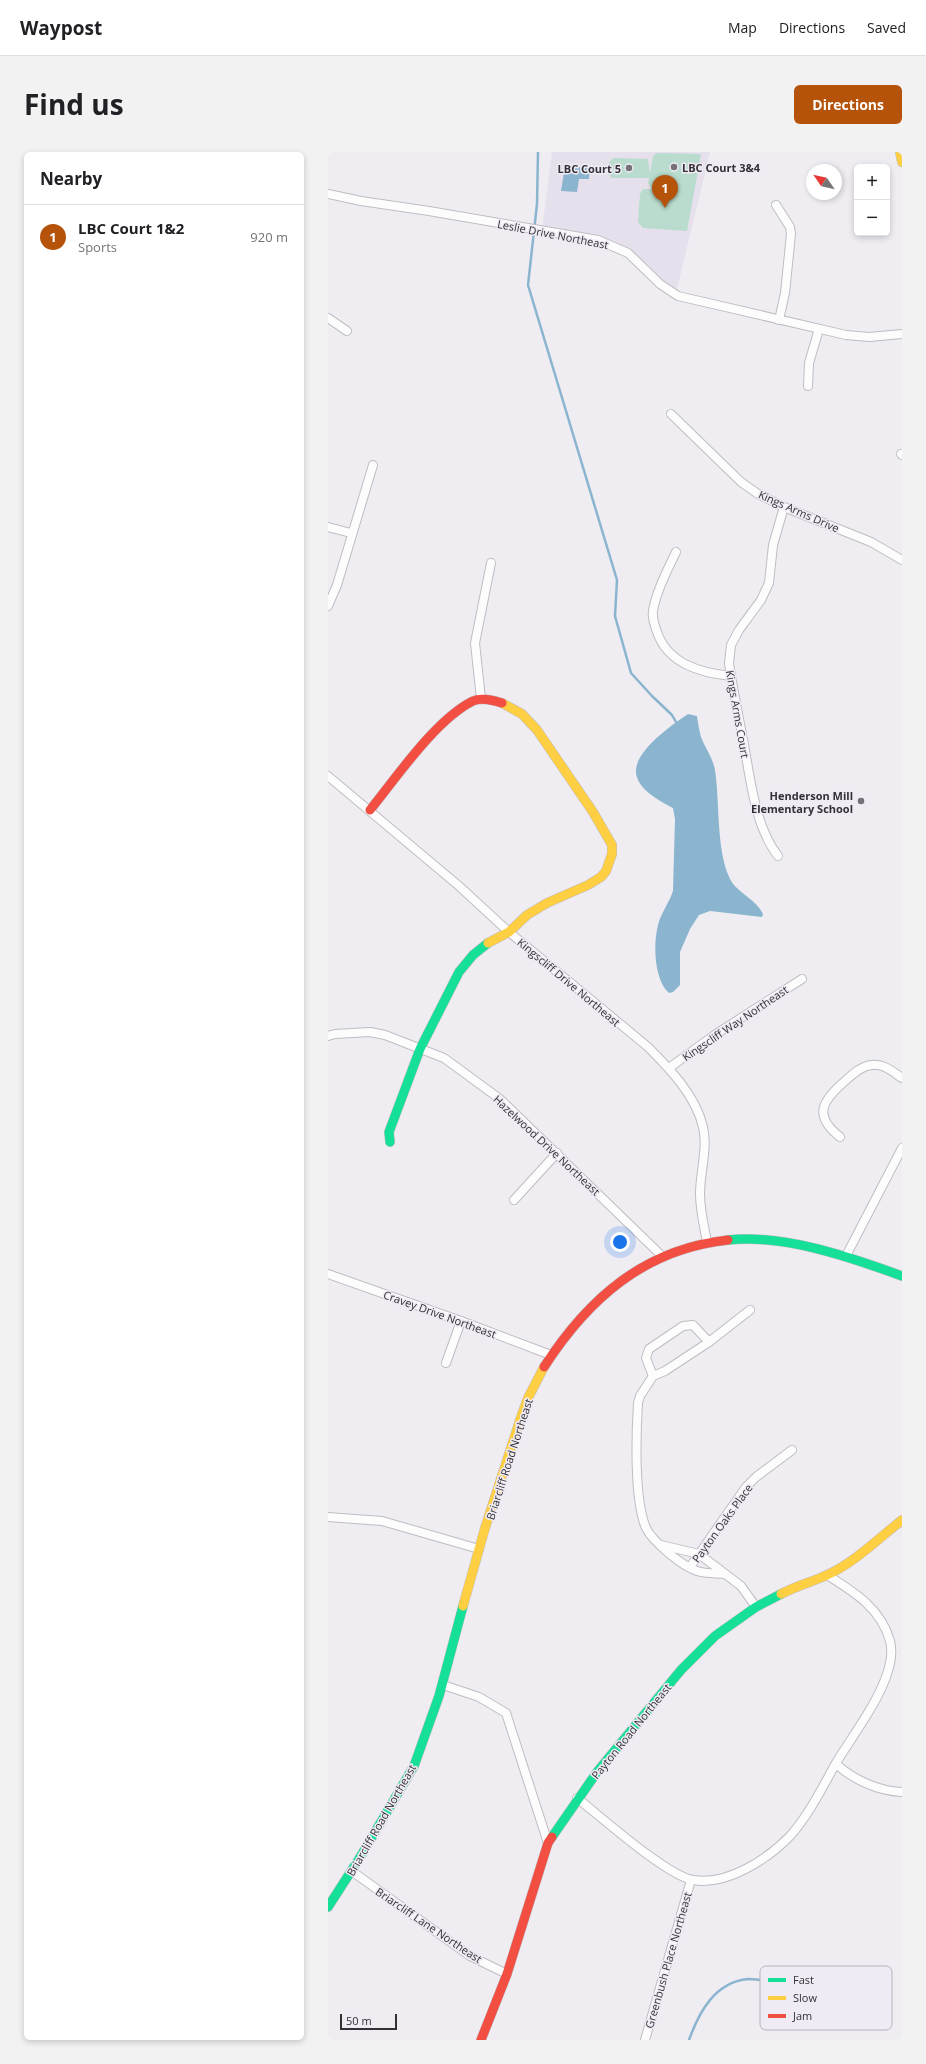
<!DOCTYPE html>
<meta charset="utf-8">
<style>
body{margin:0;font-family:"Open Sans",sans-serif;background:#f2f2f2;color:#202124}
.controls{position:absolute;right:12px;top:12px;display:grid;overflow:hidden;border-radius:6px;box-shadow:0 2px 6px #0003}
.controls button{width:36px;height:36px;display:grid;place-items:center;padding:0;border:0;border-bottom:1px solid #e0e0e0;background:#fff;color:#202124;font:20px sans-serif}
.compass{position:absolute;left:478px;top:12px;width:36px;height:36px;border-radius:50%;background:#fff;box-shadow:0 2px 6px #0003;rotate:304deg}
.scale{position:absolute;left:12px;bottom:10px;width:57px;box-sizing:border-box;padding-left:4px;border:2px solid #333135;border-top:0;font-size:11px;line-height:14px;white-space:nowrap;color:#333135;-webkit-text-stroke:3px #efeaf4;paint-order:stroke}
.you{position:absolute;left:292px;top:1090px;width:14px;height:14px;margin:-10px;border:3px solid #fff;border-radius:50%;background:#1a73e8;box-shadow:0 0 0 6px #1a73e833}
.badge{display:grid;place-items:center;width:26px;height:26px;border-radius:50%;background:#b45309;color:#fff;font-size:13px;font-weight:700}
.pin{position:absolute;translate:-50% -33px;filter:drop-shadow(0 1px 2px #0008)}
.pin::after{content:'';position:absolute;top:21px;width:14px;height:12px;background:inherit;clip-path:polygon(0 0,100% 0,50% 100%)}
.list{margin:0;padding:0;list-style:none}
h2{display:flex;justify-content:space-between;align-items:center;height:52px;margin:0;padding:0 16px;font-size:17px}
h2 small{font-size:13px;font-weight:400;color:#757577}
.list li{display:grid;grid-template-columns:26px 1fr auto;gap:12px;align-items:center;box-sizing:border-box;height:64px;padding:0 16px;border-top:1px solid #e0e0e0}
.list b{display:block;font-size:15px;white-space:nowrap}
.list p{margin:0;font-size:13px;white-space:nowrap;color:#757577}
.list em{font-size:13px;font-style:normal;color:#757577}
.map{position:relative;flex:none;width:574px;height:1888px;overflow:hidden;border-radius:6px}
header{display:flex;align-items:center;gap:24px;box-sizing:border-box;height:56px;padding:0 20px;background:#fff;border-bottom:1px solid #e0e0e0}
header strong{font-size:19px}
nav{display:flex;gap:22px;margin-inline-start:auto;font-size:14px}
.intro{display:flex;align-items:center;justify-content:space-between;box-sizing:border-box;height:96px;padding:0 24px}
h1{margin:0;font-size:28px}
.button{padding:10px 18px;border-radius:6px;background:#b45309;color:#fff;font-size:14px;font-weight:700}
main{display:flex;gap:24px;padding:0 24px}
aside{flex:1;background:#fff;border-radius:6px;box-shadow:0 2px 6px #0003}
.map>svg:first-child{display:block}
.built{fill:#e6e0ec}
.green{fill:#b9dcce}
.water{fill:#8bb5cf}
.lines{fill:none;stroke-linecap:round;stroke-linejoin:round}
.stream{stroke:#8bb5cf;stroke-width:2.5}
.street-casing{stroke:#bfbdc2;stroke-width:10}
.fast-casing{stroke:#bfbdc2;stroke-width:10}
.slow-casing{stroke:#bfbdc2;stroke-width:10}
.jam-casing{stroke:#bfbdc2;stroke-width:10}
.street{stroke:#fdfcfd;stroke-width:8}
.fast{stroke:#16e098;stroke-width:9}
.slow{stroke:#ffcf43;stroke-width:9}
.jam{stroke:#f24e42;stroke-width:9}
.poi-dot{fill:#757277;stroke:#efeaf4;stroke-width:1.5}
.labels{text-anchor:middle;dominant-baseline:central;stroke-width:3;stroke-linejoin:round;paint-order:stroke}
.poi-label{font-size:11px;font-weight:bold;fill:#333135;stroke:#efeaf4;text-anchor:end}
.street-label{font-size:11px;fill:#333135;stroke:#efeaf4}
.key{fill:#efeaf4;stroke:#b7b2bb;stroke-width:1}
.key-label{font-size:11px;fill:#333135}
</style>
<header>
<strong>Waypost</strong>
<nav><a>Map</a><a>Directions</a><a>Saved</a></nav>
</header>
<div class="intro"><h1>Find us</h1><a class="button">Directions</a></div>
<main>
<aside>
<h2>Nearby<small></small></h2>
<ul class="list">
<li><span class="badge">1</span><div><b>LBC Court 1&amp;2</b><p>Sports</p></div><em>920 m</em></li>
</ul>
</aside>
<div class="map">
<svg width="574" height="1888" viewBox="0 0 574 1888">
<rect width="100%" height="100%" fill="#efecf2"/>
<polygon class="built" points="224,0 382,0 348,141 290,93 214,78"/>
<polygon class="green" points="329,1 373,2 359,79 315,76 310,70 312,42 315,37 324,37 320,31 321,26 284,26 279,21 282,9 286,6 320,7 322,21 325,4"/>
<g class="water">
<polygon points="237,14 262,16 261,27 251,27 249,40 233,39"/>
<path d="M360,562L369,564C370,571 371,578 373,585C377,596 385,606 387,618C392,651 388,698 402,727C408,740 428,747 435,762L434,765L382,759L371,763L362,777L352,800V833L345,840L341,841C326,828 325,792 330,773C333,761 341,751 345,739L347,667L345,656C332,649 310,638 308,621C306,599 344,573 360,562Z"/>
</g>
<g class="lines">
<g class="stream">
<polyline points="210,0 209,52 200,133 289,428 287,464 303,521 324,544 344,563 348,570"/>
<path d="M361,1888C371,1860 387,1830 420,1827C428,1827 435,1829 442,1829C456,1829 468,1825 480,1818"/>
</g>
<g class="street-casing">
<g id="street">
<polyline points="0,42 33,49 101,59 270,88 300,101 332,132 350,144 518,183 541,185 574,182"/>
<polyline points="448,53 462,75 463,82 457,141 451,168"/>
<polyline points="0,166 19,179"/>
<polyline points="480,234 481,211 491,177"/>
<polyline points="343,262 413,330 430,342 456,355 543,390 574,408"/>
<polyline points="573,302 574,303"/>
<polyline points="0,375 23,381"/>
<path d="M348,400C340,417 330,435 326,454C323,463 326,471 329,480C340,512 373,521 403,524"/>
<polyline points="0,454 9,433 45,313"/>
<polyline points="153,547 147,491 163,411"/>
<path d="M0,624L131,734L181,780L320,895C342,917 368,944 375,975C380,996 372,1020 372,1042C372,1058 376,1074 379,1090"/>
<path d="M450,704C427,674 423,630 416,593C411,566 405,539 401,511L403,493L411,478L433,448L441,431L445,393L456,355"/>
<polyline points="0,884 7,882 42,880 57,883 116,906 172,947 335,1105"/>
<polyline points="341,916 388,882 474,827"/>
<path d="M512,985C484,963 495,948 517,929C525,922 533,914 544,913C555,911 565,920 574,926"/>
<polyline points="186,1048 229,1001"/>
<polyline points="518,1104 574,996"/>
<polyline points="0,1122 133,1169 223,1203"/>
<polyline points="118,1211 133,1169"/>
<polyline points="325,1224 318,1206 321,1197 355,1174 365,1173 381,1190"/>
<polyline points="0,1365 54,1369 151,1397"/>
<polyline points="333,1393 371,1402 413,1434 428,1455"/>
<polyline points="362,1415 418,1335 428,1325 464,1298"/>
<path d="M397,1422C388,1421 378,1422 369,1419C354,1414 325,1390 318,1376C306,1348 308,1283 310,1251L312,1244L325,1224L337,1219L381,1190L422,1158"/>
<polyline points="115,1533 151,1545 178,1561 220,1691"/>
<path d="M508,1612C526,1628 550,1639 574,1640"/>
<path d="M249,1646C272,1664 339,1724 365,1728C399,1734 440,1707 463,1683C482,1661 494,1636 508,1611C525,1583 547,1555 558,1525C562,1514 565,1500 562,1489C553,1456 526,1440 499,1423"/>
<polyline points="25,1720 142,1804 179,1822"/>
<polyline points="317,1888 363,1728"/>
</g>
</g>
<g class="fast-casing">
<g id="fast">
<polyline points="62,990 61,980 92,897 131,820 145,803 160,791"/>
<path d="M400,1088C456,1082 522,1105 574,1124"/>
<polyline points="224,1685 269,1620 353,1518 387,1484 428,1455 453,1442"/>
<polyline points="0,1755 31,1707 86,1614 111,1544 135,1454"/>
</g>
</g>
<g class="slow-casing">
<g id="slow">
<polyline points="572,0 574,10"/>
<polyline points="160,791 181,780 199,763 219,751 260,733 273,725 278,719 284,702 284,693 265,660 209,578 194,562 174,551"/>
<path d="M453,1442C468,1434 484,1430 499,1423C527,1410 550,1387 574,1368"/>
<polyline points="135,1454 157,1376 194,1262 200,1246 216,1215"/>
</g>
</g>
<g class="jam-casing">
<g id="jam">
<path d="M42,658C68,626 108,567 145,549C154,545 165,548 174,551"/>
<path d="M216,1215C260,1147 316,1097 400,1088"/>
<polyline points="153,1888 179,1822 220,1691 224,1685"/>
</g>
</g>
<use href="#street" class="street"/>
<use href="#fast" class="fast"/>
<use href="#slow" class="slow"/>
<use href="#jam" class="jam"/>
</g>
<g class="poi-dot">
<circle cx="346" cy="15" r="4"/>
<circle cx="301" cy="16" r="4"/>
<circle cx="533" cy="649" r="4"/>
</g>
<g class="labels">
<g class="poi-label">
<text x="354" y="15" text-anchor="start">LBC Court 3&amp;4</text>
<text x="293" y="16">LBC Court 5</text>
<text x="525" y="643">Henderson Mill<tspan x="525" dy="13">Elementary School</tspan></text>
</g>
<g class="street-label">
<text transform="translate(225 82) rotate(11)">Leslie Drive Northeast</text>
<text transform="translate(471 359) rotate(24)">Kings Arms Drive</text>
<text transform="translate(410 562) rotate(80)">Kings Arms Court</text>
<text transform="translate(241 830) rotate(40)">Kingscliff Drive Northeast</text>
<text transform="translate(407 871) rotate(-34)">Kingscliff Way Northeast</text>
<text transform="translate(219 993) rotate(43)">Hazelwood Drive Northeast</text>
<text transform="translate(112 1162) rotate(20)">Cravey Drive Northeast</text>
<text transform="translate(181 1307) rotate(-72)">Briarcliff Road Northeast</text>
<text transform="translate(394 1371) rotate(-54)">Payton Oaks Place</text>
<text transform="translate(303 1579) rotate(-51)">Payton Road Northeast</text>
<text transform="translate(53 1668) rotate(-60)">Briarcliff Road Northeast</text>
<text transform="translate(101 1773) rotate(34)">Briarcliff Lane Northeast</text>
<text transform="translate(340 1808) rotate(-74)">Greenbush Place Northeast</text>
</g>
</g>
<rect x="432" y="1814" width="132" height="64" rx="6" class="key"/>
<rect x="440" y="1826" width="18" height="4" fill="#16e098"/>
<rect x="440" y="1844" width="18" height="4" fill="#ffcf43"/>
<rect x="440" y="1862" width="18" height="4" fill="#f24e42"/>
<g class="key-label">
<text x="465" y="1832">Fast</text>
<text x="465" y="1850">Slow</text>
<text x="465" y="1868">Jam</text>
</g>
</svg>
<div class="controls">
<button>+</button>
<button>−</button>
</div>
<svg class="compass" viewBox="-18 -18 36 36"><path d="M0-13l5 13h-10z" fill="#e53935"/><path d="M0 13l5-13h-10z" fill="#757577"/></svg>
<div class="scale">50 m</div>
<div class="you"></div>
<div class="pin badge" style="left:337px;top:56px">1</div>
</div>
</main>
